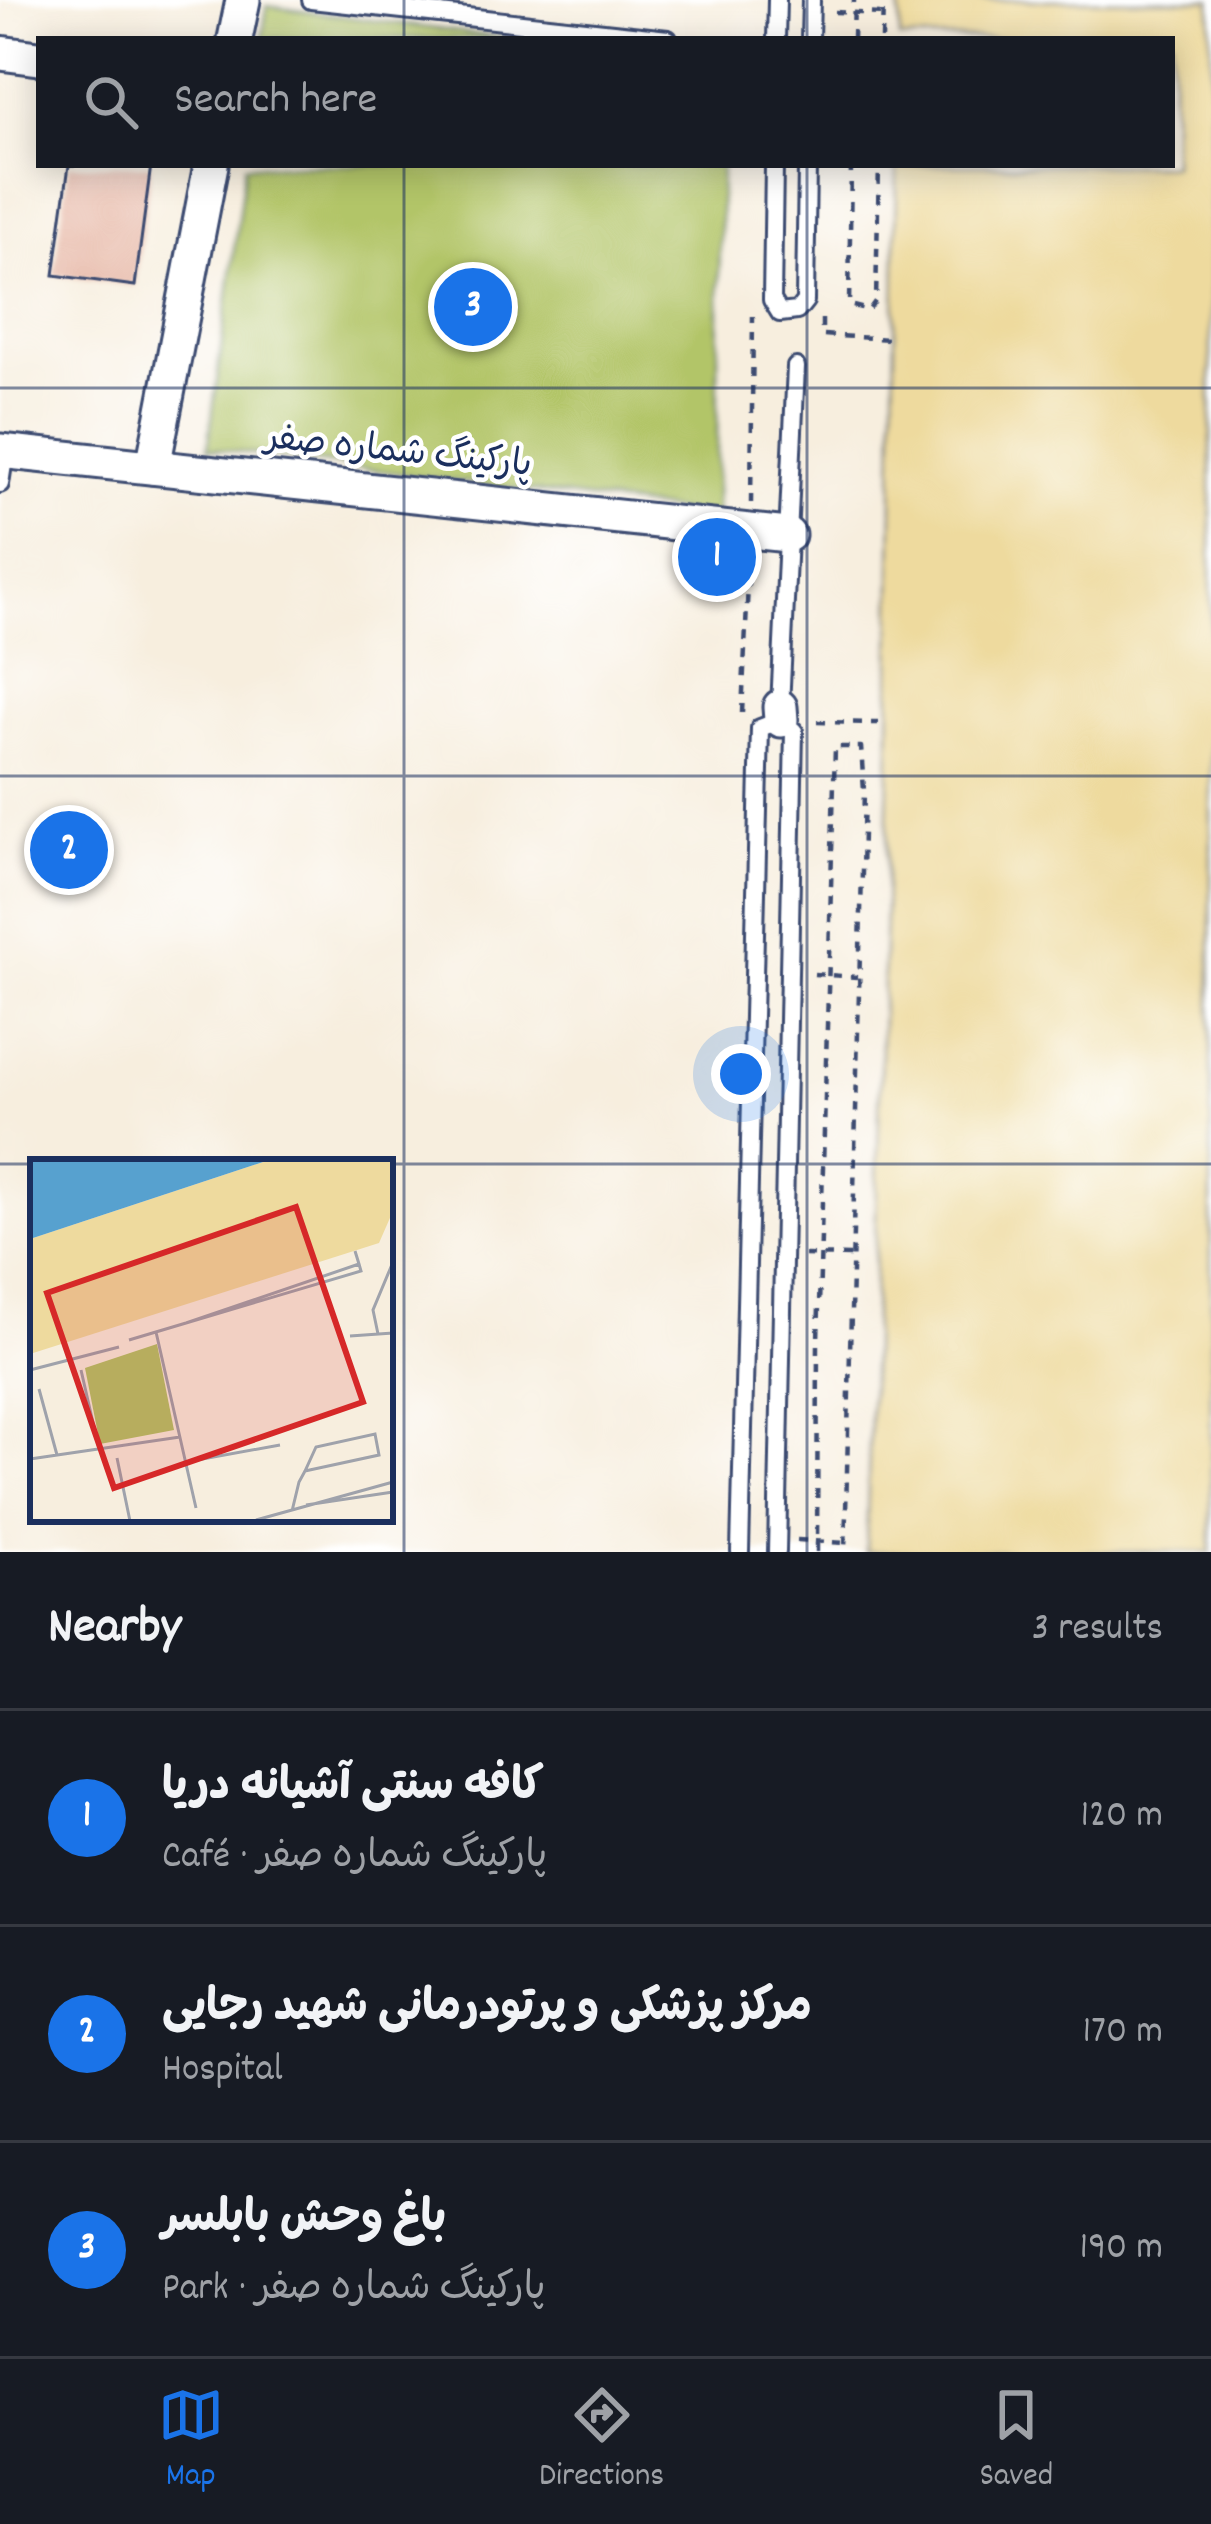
<!DOCTYPE html>
<meta charset="utf-8">
<style>
body{margin:0;font-family:Dekko,"Playpen Sans Arabic",sans-serif;background:#242831;color:#f1f3f6}
.you{position:absolute;left:741px;top:1074px;width:42px;height:42px;margin:-30px;border:9px solid #fff;border-radius:50%;background:#1a73e8;box-shadow:0 0 0 18px #1a73e833}
.badge{display:grid;place-items:center;width:78px;height:78px;border-radius:50%;background:#1a73e8;color:#fff;font-size:39px;font-weight:700}
.pin{position:absolute;translate:-50% -50%;border:6px solid #fff;box-shadow:0 3px 12px #0006}
.list{margin:0;padding:0;list-style:none}
h2{display:flex;justify-content:space-between;align-items:center;height:156px;margin:0;padding:0 48px;font-size:51px}
h2 small{font-size:39px;font-weight:400;color:#9ea1a6}
.list li{display:grid;grid-template-columns:78px 1fr auto;gap:36px;align-items:center;box-sizing:border-box;height:216px;padding:0 48px;border-top:3px solid #363941}
.list b{display:block;font-size:45px;white-space:nowrap}
.list p{margin:0;font-size:39px;white-space:nowrap;color:#9ea1a6}
.list em{font-size:39px;font-style:normal;color:#9ea1a6}
.icon{flex:none;width:66px;height:66px;fill:none;stroke:currentColor;stroke-width:2;stroke-linecap:round;stroke-linejoin:round}
.map{position:relative;flex:none;width:1211px;height:1552px;overflow:hidden}
.search{position:absolute;background:#171b24;box-shadow:0 6px 30px #0003;left:36px;right:36px;top:36px;height:132px;display:flex;align-items:center;gap:30px;box-sizing:border-box;padding:0 42px;border-radius:0px;color:#9ea1a6;font-size:45px}
.sheet{height:804px;background:#171b24}
nav{display:flex;justify-content:space-around;align-items:center;box-sizing:border-box;height:168px;border-top:3px solid #363941;background:#171b24;font-size:33px;color:#9ea1a6}
nav a{display:grid;justify-items:center;gap:6px}
nav .on{color:#1a73e8}
.map>svg:first-child{display:block}
.green{fill:#b2c568;stroke:#667a63;stroke-width:3}
.sand{fill:#eeda9e;stroke:#84847e;stroke-width:3}
.building{fill:#e5b3a0}
.lines{fill:none;stroke-linecap:round;stroke-linejoin:round}
.lane-casing{stroke:#3c4c71;stroke-width:22}
.street-casing{stroke:#3c4c71;stroke-width:39}
.path{stroke:#3c4c71;stroke-width:4.5;stroke-dasharray:9 9;stroke-linecap:butt}
.lane{stroke:#fff;stroke-width:16}
.street{stroke:#fff;stroke-width:33}
.grid{fill:none;stroke:#1b2f5e;stroke-width:3;stroke-opacity:0.55}
.labels{text-anchor:middle;dominant-baseline:central;stroke-width:9;stroke-linejoin:round;paint-order:stroke}
.street-label{font-size:36px;fill:#1b2f5e;stroke:#fff}
.inset-road{fill:none;stroke:#9fa2ab;stroke-width:3}
.view{fill:#d62828;fill-opacity:0.15;stroke:#d62828;stroke-width:6}
.inset-edge{fill:none;stroke:#1b2f5e;stroke-width:6}
</style>
<div class="map">
<svg width="1211" height="1552" viewBox="0 0 1211 1552">
<rect width="100%" height="100%" fill="#fff"/>
<filter id="ink" filterUnits="userSpaceOnUse"><feTurbulence type="fractalNoise" baseFrequency=".00833" numOctaves="2"/><feDisplacementMap in="SourceGraphic" scale="24" xChannelSelector="R" yChannelSelector="G"/><feConvolveMatrix kernelMatrix="1 2 1 2 8 2 1 2 1" color-interpolation-filters="sRGB"/></filter>
<filter id="wash" filterUnits="userSpaceOnUse"><feTurbulence type="fractalNoise" baseFrequency=".004" numOctaves="4" result="noise"/><feDisplacementMap in="SourceGraphic" scale="48" xChannelSelector="R" yChannelSelector="G"/><feGaussianBlur stdDeviation="2.7" result="paint"/><feColorMatrix in="noise" values="0 0 0 0 0 0 0 0 0 0 0 0 0 0 0 0 0 1.4 0 .05"/><feComposite in="paint" operator="in"/></filter>
<g filter="url(#wash)">
<rect width="100%" height="100%" fill="#f7eede"/>
<g class="green">
<polygon points="267,6 513,39 262,39"/>
<polygon points="245,165 721,165 716,516 208,448"/>
</g>
<polygon class="sand" points="900,0 1211,0 1211,1552 866,1552 890,745 897,165 1172,165 1172,39 900,39"/>
<g id="blocks">
<polygon class="building" points="69,165 151,165 135,286 54,275"/>
</g>
</g>
<g filter="url(#ink)">
<use href="#blocks" fill-opacity="0" stroke="#3c4c71" stroke-width="3"/>
<g class="lines">
<g class="lane-casing">
<g id="lane">
<polyline points="311,0 668,39"/>
<polyline points="776,39 777,0"/>
<polyline points="810,39 811,0"/>
<polyline points="774,165 772,300 780,313 797,311 805,301 807,165"/>
<polyline points="0,484 5,451"/>
<polyline points="780,707 796,367"/>
<polyline points="740,1552 760,728 781,720 794,731 777,1552"/>
</g>
</g>
<g class="street-casing">
<g id="street">
<polyline points="235,39 243,0"/>
<polyline points="0,53 39,58"/>
<polyline points="0,451 788,535"/>
<polyline points="153,467 211,165"/>
<polyline points="780,707 781,720"/>
</g>
</g>
<g class="path">
<polyline points="835,12 883,14"/>
<polyline points="853,39 854,0"/>
<polyline points="882,39 883,0"/>
<polyline points="851,165 849,305 869,310 876,300 879,165"/>
<polyline points="822,319 822,335 889,339"/>
<polyline points="751,503 753,316"/>
<polyline points="742,713 749,562"/>
<polyline points="817,722 878,723"/>
<polyline points="814,974 857,977"/>
<polyline points="805,1255 852,1256"/>
<polyline points="797,1540 845,1543"/>
<polyline points="817,1552 818,1341 835,747 861,747 864,791 845,1552"/>
</g>
<use href="#lane" class="lane"/>
<use href="#street" class="street"/>
</g>
</g>
<path class="grid" d="M404,0V39M807,0V39M404,165V1552M807,165V1552M0,388H1211M0,776H1211M0,1164H33M390,1164H1211"/>
<g class="labels">
<g class="street-label">
<text transform="translate(398 454) rotate(6)">پارکینگ شماره صفر</text>
</g>
</g>
<g transform="translate(30 1159)">
<rect width="363" height="363" fill="#f7eede"/>
<path d="M127,185L144,271L70,285L55,209Z" fill="#b2c568"/>
<path d="M239,1H363V52L349,84L0,195V80Z" fill="#eeda9e"/>
<path d="M0,1H239L0,80Z" fill="#57a1cf"/>
<path class="inset-road" d="M325,92L329,105L331,112L156,164L329,105M126,173L166,349M348,175L343,151L363,103M320,177L363,174M99,181L156,164M0,211L89,188M51,211L69,290M9,230L27,296M87,299L100,362M0,300L150,278M156,303L250,286M276,346L363,333M262,352L269,323L275,312L286,288L345,275L349,296L275,312M226,361L363,323"/>
<path class="view" d="M266,48L333,243L84,329L17,134Z"/>
<rect width="363" height="363" class="inset-edge"/>
</g>
</svg>
<div class="you"></div>
<div class="pin badge" style="left:717px;top:557px">1</div>
<div class="pin badge" style="left:69px;top:850px">2</div>
<div class="pin badge" style="left:473px;top:307px">3</div>
<div class="search"><svg class="icon" aria-label="search" viewBox="0 0 24 24"><circle cx="10" cy="10" r="6"/><path d="M15 15l6 6"/></svg>Search here</div>
</div>
<section class="sheet">
<h2>Nearby<small>3 results</small></h2>
<ul class="list">
<li><span class="badge">1</span><div><b>کافه سنتی آشیانه دریا</b><p>Café · پارکینگ شماره صفر</p></div><em>120 m</em></li>
<li><span class="badge">2</span><div><b>مرکز پزشکی و پرتودرمانی شهید رجایی</b><p>Hospital</p></div><em>170 m</em></li>
<li><span class="badge">3</span><div><b>باغ وحش بابلسر</b><p>Park · پارکینگ شماره صفر</p></div><em>190 m</em></li>
</ul>
</section>
<nav>
<a class="on"><svg class="icon" aria-label="map" viewBox="0 0 24 24"><path d="M3 6l6-2 6 2 6-2v14l-6 2-6-2-6 2zM9 4v14M15 6v14"/></svg>Map</a>
<a><svg class="icon" aria-label="directions" viewBox="0 0 24 24"><path d="M12 3l9 9-9 9-9-9zM9 14v-3h6M13 9l2 2-2 2"/></svg>Directions</a>
<a><svg class="icon" aria-label="saved" viewBox="0 0 24 24"><path d="M7 4h10v16l-5-4-5 4z"/></svg>Saved</a>
</nav>
